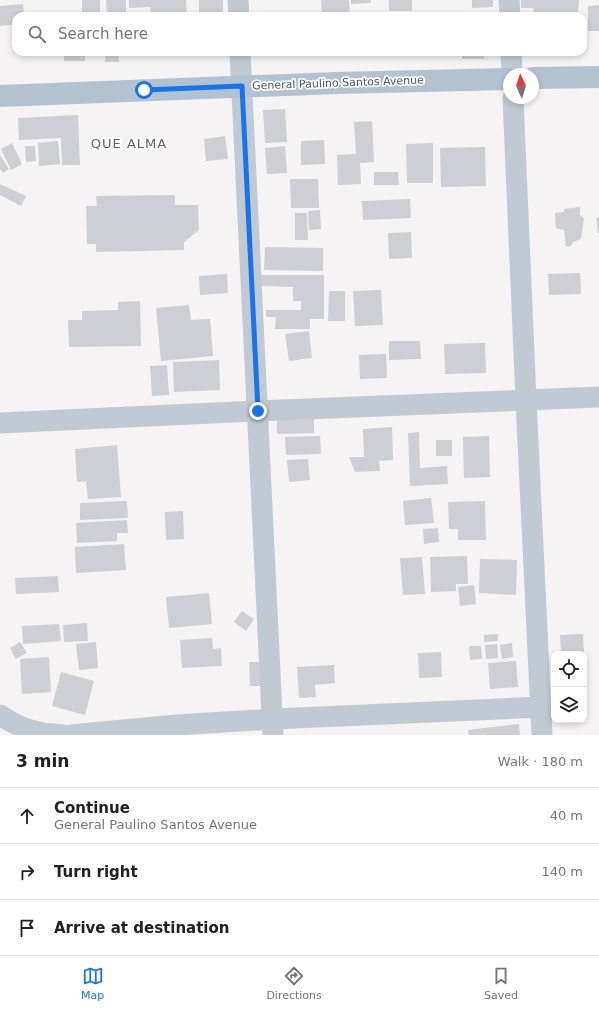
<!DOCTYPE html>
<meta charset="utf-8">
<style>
body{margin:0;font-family:"DejaVu Sans",sans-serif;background:#f2f2f2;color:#202124}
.controls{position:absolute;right:12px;bottom:12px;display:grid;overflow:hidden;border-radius:8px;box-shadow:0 2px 6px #0003}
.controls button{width:36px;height:36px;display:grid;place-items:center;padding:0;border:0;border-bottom:1px solid #e0e0e0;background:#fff;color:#202124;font:20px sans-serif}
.compass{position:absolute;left:503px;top:68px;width:36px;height:36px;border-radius:50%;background:#fff;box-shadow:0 2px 6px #0003;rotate:356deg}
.stop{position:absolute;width:12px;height:12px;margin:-9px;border:3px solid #1a73e8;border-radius:50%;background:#fff}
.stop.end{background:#1a73e8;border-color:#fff;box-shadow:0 1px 4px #0008}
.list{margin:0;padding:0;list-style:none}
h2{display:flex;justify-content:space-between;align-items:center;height:52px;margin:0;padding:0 16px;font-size:17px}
h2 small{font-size:13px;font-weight:400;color:#757577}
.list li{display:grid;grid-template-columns:26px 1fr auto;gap:12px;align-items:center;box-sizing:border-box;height:56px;padding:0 16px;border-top:1px solid #e0e0e0}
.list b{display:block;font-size:15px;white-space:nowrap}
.list p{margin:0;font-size:13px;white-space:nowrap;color:#757577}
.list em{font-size:13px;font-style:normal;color:#757577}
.icon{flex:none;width:22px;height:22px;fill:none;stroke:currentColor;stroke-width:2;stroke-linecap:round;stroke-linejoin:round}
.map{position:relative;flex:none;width:599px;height:735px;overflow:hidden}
.search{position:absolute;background:#fff;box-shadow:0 2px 6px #0003;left:12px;right:12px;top:12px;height:44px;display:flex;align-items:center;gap:10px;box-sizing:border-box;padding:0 14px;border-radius:12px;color:#757577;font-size:15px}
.sheet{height:220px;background:#fff}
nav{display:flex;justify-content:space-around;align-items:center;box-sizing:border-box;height:56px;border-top:1px solid #e0e0e0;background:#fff;font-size:11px;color:#757577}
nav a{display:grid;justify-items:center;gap:2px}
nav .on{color:#1a73e8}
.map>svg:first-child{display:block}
.building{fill:#cdcfd5}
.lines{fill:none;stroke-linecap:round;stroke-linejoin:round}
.minor{stroke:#c1cad2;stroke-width:21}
.major{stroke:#b3c2d1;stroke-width:22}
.route{stroke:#1a73e8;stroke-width:5}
.labels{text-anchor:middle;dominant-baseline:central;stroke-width:3.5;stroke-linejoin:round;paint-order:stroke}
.street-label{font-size:11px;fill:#4a5661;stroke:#fff}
.quarter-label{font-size:13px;letter-spacing:1px;fill:#5f6368;stroke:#fff}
</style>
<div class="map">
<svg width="599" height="735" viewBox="0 0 599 735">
<rect width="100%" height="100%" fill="#f5f3f3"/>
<g class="building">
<rect x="82" y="0" width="18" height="16"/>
<polygon points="106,0 126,0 126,16 107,16"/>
<polygon points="129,0 186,0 187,16 151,16 150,7 129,8"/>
<rect x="199" y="0" width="24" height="16"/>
<polygon points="321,0 349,0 350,16 322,16"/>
<polygon points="351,0 371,0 371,3 351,4"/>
<rect x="389" y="0" width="23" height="11"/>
<polygon points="472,0 493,0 493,7 472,8"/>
<polygon points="521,0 579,0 578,16 545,16 544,13 534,13 533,8 521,8"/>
<polygon points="23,4 24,16 16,16 16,24 0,26 0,6"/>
<polygon points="599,5 599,31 588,31 588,6"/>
<rect x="64" y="52" width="21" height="9"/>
<rect x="105" y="52" width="14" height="10"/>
<polygon points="462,52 483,52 484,59 462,59"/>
<polygon points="285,109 287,142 265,143 263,110"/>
<polygon points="78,115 80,165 62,165 61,138 19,140 18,118"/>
<polygon points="372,121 374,162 360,163 361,184 338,185 337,155 356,154 354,122"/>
<polygon points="225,136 228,159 206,161 204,139"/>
<polygon points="324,140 325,164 301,165 301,141"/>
<polygon points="58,141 60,164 39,166 38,143"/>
<polygon points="12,143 22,164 11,170 1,149"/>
<polygon points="433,143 433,183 407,183 406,144"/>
<polygon points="25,146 35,146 36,161 26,162"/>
<polygon points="285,146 287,173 267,174 265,148"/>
<polygon points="485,147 486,186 441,187 440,148"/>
<polygon points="0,155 9,169 3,173 0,169"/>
<polygon points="374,172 398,172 399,185 374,185"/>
<polygon points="290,179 318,179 319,208 291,208"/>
<polygon points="0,184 26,196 21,206 0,195"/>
<polygon points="175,195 175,205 198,205 199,230 184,242 184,250 96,252 96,244 87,244 86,206 97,206 96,196"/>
<polygon points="410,199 411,218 363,220 362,201"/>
<polygon points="580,207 580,215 584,218 581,239 573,242 571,246 566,247 564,230 556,228 555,213 564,212 564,209"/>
<polygon points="320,210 321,229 309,230 308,211"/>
<polygon points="295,213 307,213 308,240 295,240"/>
<polygon points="596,218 599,218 599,233 598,233"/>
<polygon points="411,232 412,258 389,259 388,233"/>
<polygon points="265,247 323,248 323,271 264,270"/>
<polygon points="580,273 581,294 549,295 548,274"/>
<polygon points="227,274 228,293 200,295 199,276"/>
<polygon points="261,275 324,275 324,319 310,319 310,329 275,329 276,317 266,317 266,310 301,310 301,301 293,301 293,287 261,286"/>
<polygon points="381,290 383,325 355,326 353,291"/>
<polygon points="329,291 345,291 345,321 328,321"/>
<polygon points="140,301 141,346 69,347 68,320 82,320 82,311 118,310 118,302"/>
<polygon points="189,305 191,320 210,319 213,356 161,361 156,308"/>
<polygon points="309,331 312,358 289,361 285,334"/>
<polygon points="389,341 420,341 421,359 389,360"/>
<polygon points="485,343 486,373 445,374 444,344"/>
<polygon points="386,354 387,378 360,379 359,355"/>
<polygon points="219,360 220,390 174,392 173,362"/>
<polygon points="167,365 169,395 152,396 150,366"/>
<polygon points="314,419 314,433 277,434 277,420"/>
<polygon points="392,427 393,460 379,461 380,471 355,472 349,457 364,457 363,429"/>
<polygon points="419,432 420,468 447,466 448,484 410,486 408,433"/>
<polygon points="320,436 321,454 286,455 285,437"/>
<polygon points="489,436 490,477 464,478 463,437"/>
<rect x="436" y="440" width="16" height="16"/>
<polygon points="117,445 121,497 88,499 86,481 77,482 75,449"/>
<polygon points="308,459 310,480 289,482 287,460"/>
<polygon points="431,498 434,523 405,525 403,501"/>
<polygon points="127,501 128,518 80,520 80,503"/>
<polygon points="485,501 486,540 458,540 458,529 449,529 448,502"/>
<polygon points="183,511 184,539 166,540 165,512"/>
<polygon points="127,520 128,533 117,533 117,541 77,543 76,523"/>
<polygon points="438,528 439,542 424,544 423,529"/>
<polygon points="124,544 126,570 76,573 75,547"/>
<polygon points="467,556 468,584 456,584 456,591 431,592 430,557"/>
<polygon points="422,557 425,594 403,595 400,558"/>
<polygon points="480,559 517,560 516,595 479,593"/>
<polygon points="58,576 59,592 16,594 15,578"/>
<polygon points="474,585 476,604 460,606 458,587"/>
<polygon points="209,593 212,624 169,628 166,597"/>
<polygon points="242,611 254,619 246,631 234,622"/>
<polygon points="87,623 88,641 64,642 63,625"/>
<polygon points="59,624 61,641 23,644 22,626"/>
<polygon points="498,634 498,641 484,642 484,635"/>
<polygon points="583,634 584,654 561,654 560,635"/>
<polygon points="212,638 213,649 221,648 222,666 182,668 180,640"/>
<polygon points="20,642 27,653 16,659 10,648"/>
<polygon points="96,642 98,668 79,670 76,644"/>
<polygon points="512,643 513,657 502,659 500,645"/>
<polygon points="497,644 498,658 486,659 485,645"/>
<polygon points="469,646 481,646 482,659 470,660"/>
<polygon points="441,652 442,677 419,678 418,653"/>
<polygon points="49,657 51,692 22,694 20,659"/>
<polygon points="516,661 518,687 490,689 488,663"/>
<polygon points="249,662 265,662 265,686 250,686"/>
<polygon points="334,665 335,683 315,685 316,697 299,698 297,667"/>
<polygon points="61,672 94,681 85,715 52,706"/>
<polygon points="519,724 520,735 469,735 468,730"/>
</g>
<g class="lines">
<g class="minor">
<polyline points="238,0 239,16"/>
<polyline points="509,0 510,16"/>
<polyline points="240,52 273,735"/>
<polyline points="511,52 512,74"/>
<polyline points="513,98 526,400 542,735"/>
<polyline points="0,423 257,411 599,397"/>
<path d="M0,715C21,729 37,734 63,735"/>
<polyline points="71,735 176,725 273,719 541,707"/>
</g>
<g class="major">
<polyline points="533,78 599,77"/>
<polyline points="0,96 336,83 509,79"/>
</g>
</g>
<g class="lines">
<polyline class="route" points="144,90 242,86 258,411"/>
</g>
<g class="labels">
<g class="street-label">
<text transform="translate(338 83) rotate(-2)">General Paulino Santos Avenue</text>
</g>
<g class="quarter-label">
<text x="129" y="143">QUE ALMA</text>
</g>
</g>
</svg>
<div class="controls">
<button><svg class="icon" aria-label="locate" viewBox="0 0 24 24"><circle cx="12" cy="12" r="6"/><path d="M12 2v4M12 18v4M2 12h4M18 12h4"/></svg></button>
<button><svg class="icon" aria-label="layers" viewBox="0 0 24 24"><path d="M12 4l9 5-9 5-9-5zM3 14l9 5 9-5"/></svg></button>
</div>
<svg class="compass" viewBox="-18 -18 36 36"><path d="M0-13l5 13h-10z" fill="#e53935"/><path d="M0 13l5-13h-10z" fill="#757577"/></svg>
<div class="stop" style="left:144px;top:90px"></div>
<div class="stop end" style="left:258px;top:411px"></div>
<div class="search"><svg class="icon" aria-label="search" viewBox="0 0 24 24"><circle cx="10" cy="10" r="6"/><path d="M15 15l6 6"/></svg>Search here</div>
</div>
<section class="sheet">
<h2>3 min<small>Walk · 180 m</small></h2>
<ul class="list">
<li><svg class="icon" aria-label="ahead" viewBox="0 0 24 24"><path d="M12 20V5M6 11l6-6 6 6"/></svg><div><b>Continue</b><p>General Paulino Santos Avenue</p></div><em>40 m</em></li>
<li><svg class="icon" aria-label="right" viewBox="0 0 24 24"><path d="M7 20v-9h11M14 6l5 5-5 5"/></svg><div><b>Turn right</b></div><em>140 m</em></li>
<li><svg class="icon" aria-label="arrive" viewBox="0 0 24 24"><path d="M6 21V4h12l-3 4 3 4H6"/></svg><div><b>Arrive at destination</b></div></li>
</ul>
</section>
<nav>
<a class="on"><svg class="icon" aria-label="map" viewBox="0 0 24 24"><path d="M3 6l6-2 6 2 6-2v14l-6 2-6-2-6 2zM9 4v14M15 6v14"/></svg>Map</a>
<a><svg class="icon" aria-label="directions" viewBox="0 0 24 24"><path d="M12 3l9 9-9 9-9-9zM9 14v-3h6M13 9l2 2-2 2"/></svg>Directions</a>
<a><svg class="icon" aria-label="saved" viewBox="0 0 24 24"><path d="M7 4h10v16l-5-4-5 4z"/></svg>Saved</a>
</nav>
